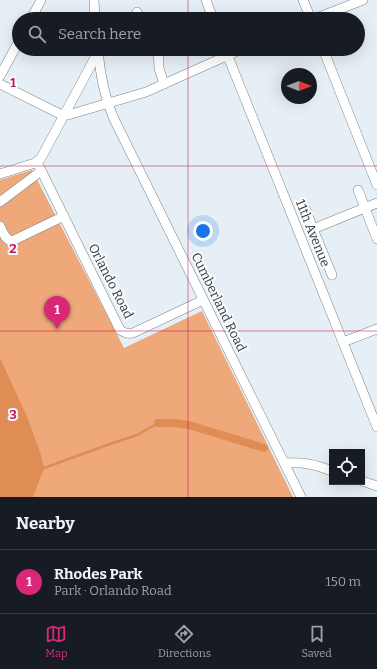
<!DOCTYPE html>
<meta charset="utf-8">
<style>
body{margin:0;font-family:Bitter,serif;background:#242831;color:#f1f3f6}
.controls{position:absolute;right:12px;bottom:12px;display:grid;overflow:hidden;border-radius:0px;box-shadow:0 4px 16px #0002}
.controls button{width:36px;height:36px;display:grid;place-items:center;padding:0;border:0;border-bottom:1px solid #363941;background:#171b24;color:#f1f3f6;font:20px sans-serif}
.compass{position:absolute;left:281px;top:68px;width:36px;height:36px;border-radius:50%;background:#171b24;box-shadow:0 4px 16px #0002;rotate:90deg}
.you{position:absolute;left:203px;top:231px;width:14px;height:14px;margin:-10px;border:3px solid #fff;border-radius:50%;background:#1a73e8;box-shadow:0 0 0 6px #1a73e833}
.badge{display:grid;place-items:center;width:26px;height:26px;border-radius:50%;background:#db2777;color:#fff;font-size:13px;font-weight:700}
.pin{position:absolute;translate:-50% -33px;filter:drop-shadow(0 1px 2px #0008)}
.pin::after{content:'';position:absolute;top:21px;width:14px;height:12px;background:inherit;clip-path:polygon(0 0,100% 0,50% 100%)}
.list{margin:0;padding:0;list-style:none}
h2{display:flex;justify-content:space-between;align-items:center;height:52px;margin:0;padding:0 16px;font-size:17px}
h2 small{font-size:13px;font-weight:400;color:#9ea1a6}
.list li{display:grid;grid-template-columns:26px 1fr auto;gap:12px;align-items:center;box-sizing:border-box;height:64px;padding:0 16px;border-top:1px solid #363941}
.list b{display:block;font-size:15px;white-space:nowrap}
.list p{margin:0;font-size:13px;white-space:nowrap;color:#9ea1a6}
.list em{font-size:13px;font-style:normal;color:#9ea1a6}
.icon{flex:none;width:22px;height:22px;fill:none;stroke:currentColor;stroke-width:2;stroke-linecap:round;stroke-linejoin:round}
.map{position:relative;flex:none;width:377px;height:497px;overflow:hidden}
.search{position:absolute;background:#171b24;box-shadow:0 4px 16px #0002;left:12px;right:12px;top:12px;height:44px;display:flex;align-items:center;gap:10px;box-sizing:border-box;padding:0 14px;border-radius:22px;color:#9ea1a6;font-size:15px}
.sheet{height:116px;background:#171b24}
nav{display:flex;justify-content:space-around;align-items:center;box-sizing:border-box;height:56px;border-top:1px solid #363941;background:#171b24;font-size:11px;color:#9ea1a6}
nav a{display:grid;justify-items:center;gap:2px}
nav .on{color:#db2777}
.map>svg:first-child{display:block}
.green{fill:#eea87a}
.water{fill:#df8d54}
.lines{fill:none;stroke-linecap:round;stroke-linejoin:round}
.stream{stroke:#df8d54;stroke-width:2.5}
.canal{stroke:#df8d54;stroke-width:8}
.minor-casing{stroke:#7b8489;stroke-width:10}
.minor{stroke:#fff;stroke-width:9}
.grid{fill:none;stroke:#c2185b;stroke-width:1;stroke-opacity:0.55}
.labels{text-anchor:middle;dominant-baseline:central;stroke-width:4;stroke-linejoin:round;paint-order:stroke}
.street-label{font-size:13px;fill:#383b3d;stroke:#f8fcfe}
.grid-label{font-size:13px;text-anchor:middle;font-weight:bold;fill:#c2185b;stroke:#f8fcfe;stroke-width:4;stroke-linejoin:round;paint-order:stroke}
</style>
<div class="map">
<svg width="377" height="497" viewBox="0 0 377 497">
<rect width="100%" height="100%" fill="#e6eff5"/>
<polygon class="green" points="32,170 124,348 202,311 293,497 0,497 0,180"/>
<polygon class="water" points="0,358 28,419 41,455 44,468 33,497 0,497"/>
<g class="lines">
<polyline class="stream" points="44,468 107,445 137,435 158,423"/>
<polyline class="canal" points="158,423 175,423 189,425 264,448"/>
<g class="minor-casing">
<g id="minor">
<polyline points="94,0 95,19"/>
<polyline points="206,0 213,19"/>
<polyline points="303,0 311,19"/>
<polyline points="137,12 141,19"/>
<polyline points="31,19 41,0"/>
<polyline points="314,19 363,0"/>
<path d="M98,49C100,74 104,96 114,119L301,497"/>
<polyline points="158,49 159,68 164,84"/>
<polyline points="225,49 377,427"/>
<polyline points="323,49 377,185"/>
<polyline points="0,76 19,41"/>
<polyline points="0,84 58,113 64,115 68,115 146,92 242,49"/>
<path d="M37,162L120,330C125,333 127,334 133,333L203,300"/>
<polyline points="0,174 35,163 41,158 98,52"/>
<polyline points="358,190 377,239"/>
<polyline points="0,202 41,171"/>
<polyline points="306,210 313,229 377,203"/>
<path d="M0,226C3,232 5,240 12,241L64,216"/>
<polyline points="313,229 332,275"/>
<polyline points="343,342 377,329"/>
<path d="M285,463C303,462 314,464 332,471"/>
<polyline points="362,481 377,486"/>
</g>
</g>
<use href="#minor" class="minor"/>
</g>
<path class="grid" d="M188,0V19M188,49V497M0,166H377M0,331H377"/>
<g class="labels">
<g class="street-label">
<text transform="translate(313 233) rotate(68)">11th Avenue</text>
<text transform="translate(111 281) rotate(63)">Orlando Road</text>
<text transform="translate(219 302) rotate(64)">Cumberland Road</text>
</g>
</g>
<g class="grid-label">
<text x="13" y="87">1</text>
<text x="13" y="253">2</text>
<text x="13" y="419">3</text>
</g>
</svg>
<div class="controls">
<button><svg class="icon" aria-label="locate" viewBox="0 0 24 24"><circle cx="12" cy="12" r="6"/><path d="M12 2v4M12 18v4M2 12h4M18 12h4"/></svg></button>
</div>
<svg class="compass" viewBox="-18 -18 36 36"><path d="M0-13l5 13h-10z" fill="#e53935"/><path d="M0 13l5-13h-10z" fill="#9ea1a6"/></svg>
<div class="you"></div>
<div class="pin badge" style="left:57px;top:329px">1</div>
<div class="search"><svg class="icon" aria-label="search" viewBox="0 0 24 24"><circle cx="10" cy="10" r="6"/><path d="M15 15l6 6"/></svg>Search here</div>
</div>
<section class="sheet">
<h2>Nearby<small></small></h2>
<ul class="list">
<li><span class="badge">1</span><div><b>Rhodes Park</b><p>Park · Orlando Road</p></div><em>150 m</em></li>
</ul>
</section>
<nav>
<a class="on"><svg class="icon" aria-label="map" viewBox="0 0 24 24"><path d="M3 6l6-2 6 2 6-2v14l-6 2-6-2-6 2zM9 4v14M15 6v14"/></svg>Map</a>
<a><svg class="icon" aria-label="directions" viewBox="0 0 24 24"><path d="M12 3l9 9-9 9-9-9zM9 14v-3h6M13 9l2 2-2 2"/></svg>Directions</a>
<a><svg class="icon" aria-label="saved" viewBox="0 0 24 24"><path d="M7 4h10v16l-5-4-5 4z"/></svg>Saved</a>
</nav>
